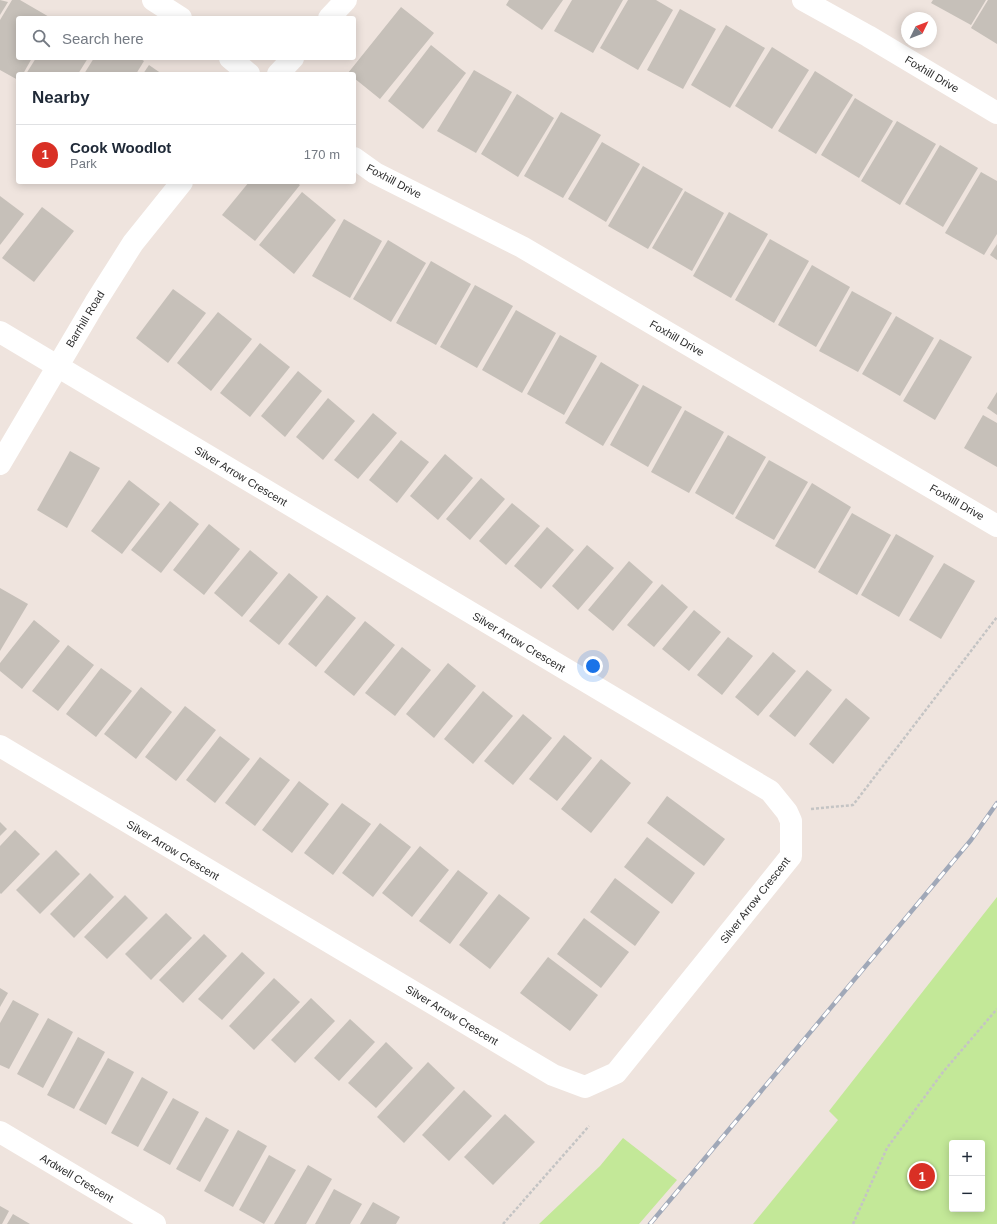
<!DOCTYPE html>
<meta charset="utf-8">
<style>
body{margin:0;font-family:Arial,sans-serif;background:#f6f6f7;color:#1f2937}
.controls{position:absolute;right:12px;bottom:12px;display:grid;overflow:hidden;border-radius:4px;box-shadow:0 2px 10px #0003}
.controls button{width:36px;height:36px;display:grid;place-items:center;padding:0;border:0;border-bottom:1px solid #e0e1e3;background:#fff;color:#1f2937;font:20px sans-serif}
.compass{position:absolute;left:901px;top:12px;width:36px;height:36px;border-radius:50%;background:#fff;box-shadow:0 2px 10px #0003;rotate:47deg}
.you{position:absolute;left:593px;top:666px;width:14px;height:14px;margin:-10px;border:3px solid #fff;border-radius:50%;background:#1a73e8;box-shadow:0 0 0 6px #1a73e833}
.badge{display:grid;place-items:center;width:26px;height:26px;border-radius:50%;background:#d93025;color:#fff;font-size:13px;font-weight:700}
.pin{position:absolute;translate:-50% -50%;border:2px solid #fff;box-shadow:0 1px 4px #0006}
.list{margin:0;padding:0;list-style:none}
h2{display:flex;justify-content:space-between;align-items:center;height:52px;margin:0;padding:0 16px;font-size:17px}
h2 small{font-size:13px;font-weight:400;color:#747a83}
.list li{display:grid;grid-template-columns:26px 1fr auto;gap:12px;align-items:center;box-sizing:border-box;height:60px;padding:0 16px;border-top:1px solid #e0e1e3}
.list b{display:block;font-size:15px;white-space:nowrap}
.list p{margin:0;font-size:13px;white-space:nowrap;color:#747a83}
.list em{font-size:13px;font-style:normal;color:#747a83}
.icon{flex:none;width:22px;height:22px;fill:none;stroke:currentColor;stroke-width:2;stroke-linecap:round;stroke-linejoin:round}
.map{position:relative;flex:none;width:997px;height:1224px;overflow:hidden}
.search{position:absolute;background:#fff;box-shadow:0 2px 10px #0003;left:16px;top:16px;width:340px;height:44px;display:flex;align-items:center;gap:10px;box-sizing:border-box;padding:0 14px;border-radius:4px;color:#747a83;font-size:15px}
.panel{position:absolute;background:#fff;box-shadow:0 2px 10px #0003;left:16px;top:72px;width:340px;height:112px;border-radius:4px}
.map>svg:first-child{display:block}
.green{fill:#c3e898;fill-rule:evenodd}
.building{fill:#c6c0b9}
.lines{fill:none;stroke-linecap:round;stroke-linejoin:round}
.path{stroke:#c4c4c4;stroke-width:2.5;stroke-dasharray:3 2;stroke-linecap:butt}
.minor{stroke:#fff;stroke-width:22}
.tertiary{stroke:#fff;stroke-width:22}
.rail-casing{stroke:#a0a8b8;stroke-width:4.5}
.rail{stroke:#fff;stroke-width:3;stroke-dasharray:9;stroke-linecap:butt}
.labels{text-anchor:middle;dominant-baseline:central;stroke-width:4;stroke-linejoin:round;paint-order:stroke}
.street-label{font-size:11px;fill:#2c2c2c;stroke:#fff}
</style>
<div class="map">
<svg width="997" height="1224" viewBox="0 0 997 1224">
<rect width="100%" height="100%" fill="#efe4de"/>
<g class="green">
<path d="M997,897V1224H753L838,1120L829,1111ZM952,1143H982V1209H952Z"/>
<polygon points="623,1138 677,1180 639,1224 539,1224 600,1166"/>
</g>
<g class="building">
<polygon points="0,0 8,2 0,15"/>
<polygon points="12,0 20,0 51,18 18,18 18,58 32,58 23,74 18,74 18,80 0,70 0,20"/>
<polygon points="509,0 563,0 542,30 506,5"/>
<polygon points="572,0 623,0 593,53 554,31"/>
<polygon points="628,0 656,0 673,10 638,70 600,48"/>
<polygon points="933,0 986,0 971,25 931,3"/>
<polygon points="988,0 997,0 997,44 971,28"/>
<polygon points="401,7 434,33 380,99 354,78 354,74 348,73"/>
<polygon points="680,9 716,29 683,89 647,70"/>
<polygon points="726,25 765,48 730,108 691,85"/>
<polygon points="431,45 466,73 423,129 388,101"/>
<polygon points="772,47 809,70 772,129 735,106"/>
<polygon points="36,58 88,58 78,74 26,74"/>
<polygon points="94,58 139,58 144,61 136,74 84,74"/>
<polygon points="149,65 162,74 143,74"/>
<polygon points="474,70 512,92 476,153 437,131"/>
<polygon points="815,71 853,95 816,154 778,131"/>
<polygon points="517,94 554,118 518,177 481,154"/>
<polygon points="855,98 893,121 859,178 821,155"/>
<polygon points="561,112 601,135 563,198 524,176"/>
<polygon points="897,121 936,144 900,205 861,181"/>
<polygon points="602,142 640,164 606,222 568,199"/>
<polygon points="940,145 978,168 943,227 905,204"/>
<polygon points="643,166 683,189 648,249 608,226"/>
<polygon points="981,172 997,181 997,234 984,255 945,233"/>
<polygon points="249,182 296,182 300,185 255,241 222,215"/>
<polygon points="685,191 724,213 692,271 652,248"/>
<polygon points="302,192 336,220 294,274 259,245"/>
<polygon points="0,196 24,214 0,245"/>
<polygon points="42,207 74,231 34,282 2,258"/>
<polygon points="729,212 768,234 731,298 693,276"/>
<polygon points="344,219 382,241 350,298 312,276"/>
<polygon points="770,239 809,261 774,323 735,300"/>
<polygon points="388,240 426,263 391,322 353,299"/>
<polygon points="997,244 997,260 990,255"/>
<polygon points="431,261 471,284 436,345 396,323"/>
<polygon points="812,265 850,287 816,347 778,325"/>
<polygon points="475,285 513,306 477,368 440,347"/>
<polygon points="173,289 206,313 168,363 136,338"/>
<polygon points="852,291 892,313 858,372 819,351"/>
<polygon points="516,310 556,333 522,393 482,370"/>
<polygon points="218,312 252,339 211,391 177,363"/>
<polygon points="896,316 934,338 900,396 862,374"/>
<polygon points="560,335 597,356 564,415 527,394"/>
<polygon points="940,339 972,357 935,420 903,401"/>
<polygon points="260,343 290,367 250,417 220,393"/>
<polygon points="601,362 639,385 603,446 565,423"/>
<polygon points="298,371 322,391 285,437 261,416"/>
<polygon points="643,385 682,407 648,467 610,445"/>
<polygon points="997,392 997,415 987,408"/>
<polygon points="328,398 355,421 323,460 296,437"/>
<polygon points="685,410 724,432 689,493 651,472"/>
<polygon points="373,413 397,433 358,479 334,460"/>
<polygon points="983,415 997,423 997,467 964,448"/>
<polygon points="728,435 766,457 733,515 695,493"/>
<polygon points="401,440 429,462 397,503 369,480"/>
<polygon points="70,451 100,468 67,528 37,510"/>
<polygon points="445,454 473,478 438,520 410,496"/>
<polygon points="769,460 808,482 774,540 735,518"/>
<polygon points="481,478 505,499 470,540 446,519"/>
<polygon points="129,480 160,504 122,554 91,531"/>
<polygon points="812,483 851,507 815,569 775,546"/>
<polygon points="170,501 199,524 161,573 131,550"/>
<polygon points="512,503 540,526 506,565 479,541"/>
<polygon points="852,513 891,535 857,595 818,572"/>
<polygon points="209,524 240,549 204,595 173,570"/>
<polygon points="547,527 574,550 541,589 514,566"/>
<polygon points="896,534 934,556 899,617 861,595"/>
<polygon points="587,545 614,568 578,610 552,586"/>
<polygon points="250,550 278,573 242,617 214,593"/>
<polygon points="629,561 653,582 613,631 588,610"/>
<polygon points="944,563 975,581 941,639 909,620"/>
<polygon points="289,573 318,597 279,645 249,621"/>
<polygon points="662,584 688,607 654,647 627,625"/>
<polygon points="0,588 28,604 0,651"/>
<polygon points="327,595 356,618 316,667 288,644"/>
<polygon points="694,610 721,632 689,671 662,649"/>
<polygon points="34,620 60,641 22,689 0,671 0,663"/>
<polygon points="365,621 395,645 354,696 324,672"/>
<polygon points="728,637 753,656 722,695 697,675"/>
<polygon points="68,645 94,665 58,711 32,691"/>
<polygon points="402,647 431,670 395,716 365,693"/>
<polygon points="773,652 796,671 758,716 735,697"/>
<polygon points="448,663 476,686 434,738 406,714"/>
<polygon points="101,668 132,691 96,737 66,714"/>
<polygon points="807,670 832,690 795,737 769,716"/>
<polygon points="141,687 172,712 136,759 104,734"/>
<polygon points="483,691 513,716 473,764 444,739"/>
<polygon points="846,698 870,718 833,764 809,744"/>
<polygon points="185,706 216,730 176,781 145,757"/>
<polygon points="523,714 552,738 513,785 484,761"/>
<polygon points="564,735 592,758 557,801 529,779"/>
<polygon points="220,736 250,759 215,803 186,780"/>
<polygon points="260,757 290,780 255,826 225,803"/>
<polygon points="601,759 631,783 591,833 561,809"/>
<polygon points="299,781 329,804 292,853 262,830"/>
<polygon points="667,796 725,839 704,866 647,823"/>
<polygon points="342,803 371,824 333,875 304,853"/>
<polygon points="0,822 7,829 0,836"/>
<polygon points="380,823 411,847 373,897 342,873"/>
<polygon points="15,830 40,854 1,894 0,893 0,846"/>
<polygon points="647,837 695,873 672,904 624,867"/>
<polygon points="420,846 449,870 412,917 382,893"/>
<polygon points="56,850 80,874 40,914 16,890"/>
<polygon points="458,870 488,893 450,944 419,921"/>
<polygon points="90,873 114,897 74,938 50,914"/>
<polygon points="615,878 660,912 635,946 590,912"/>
<polygon points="499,894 530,918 490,969 459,945"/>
<polygon points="125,895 148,918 107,959 84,937"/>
<polygon points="166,913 192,938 151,980 125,954"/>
<polygon points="584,918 629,952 601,988 557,954"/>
<polygon points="204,934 227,956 183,1003 159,980"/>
<polygon points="242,952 265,973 222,1020 198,999"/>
<polygon points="548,957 598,995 570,1031 520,993"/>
<polygon points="274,978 300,1002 254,1050 229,1026"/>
<polygon points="0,988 8,993 0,1007"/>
<polygon points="311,998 335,1021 295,1063 271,1040"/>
<polygon points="13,1000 39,1014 9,1069 0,1065 0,1023"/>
<polygon points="48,1018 73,1032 43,1088 17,1074"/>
<polygon points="350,1019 375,1042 339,1081 314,1058"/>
<polygon points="78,1037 105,1052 74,1109 47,1095"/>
<polygon points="386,1042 413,1068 376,1108 348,1083"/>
<polygon points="108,1058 134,1072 106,1125 79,1110"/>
<polygon points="428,1062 455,1088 404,1143 377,1117"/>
<polygon points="142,1077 168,1092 138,1147 111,1133"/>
<polygon points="464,1090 492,1116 449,1161 422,1135"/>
<polygon points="173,1098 199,1112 170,1165 143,1150"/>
<polygon points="505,1114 535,1142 493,1185 464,1157"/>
<polygon points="206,1117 229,1130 200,1182 176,1169"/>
<polygon points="238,1130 267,1146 233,1207 204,1191"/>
<polygon points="269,1155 296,1170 264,1224 239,1210"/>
<polygon points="308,1165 332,1179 306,1224 274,1224"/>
<polygon points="334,1189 362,1204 350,1224 315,1224"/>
<polygon points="373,1202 400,1217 396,1224 360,1224"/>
<polygon points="0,1206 9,1211 2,1224 0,1224"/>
<polygon points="13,1214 30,1224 7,1224"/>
</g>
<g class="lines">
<g class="path">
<polyline points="811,809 853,805 997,617"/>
<polyline points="503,1224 589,1126"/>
<polyline points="853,1224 887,1148 943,1072 997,1009"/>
</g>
<g class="minor">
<polyline points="153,0 181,18"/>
<polyline points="803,0 868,36 997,113"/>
<polyline points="230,58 249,74"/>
<polyline points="354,158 375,173 522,247 997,526"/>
<polyline points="0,332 770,791 787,812 791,821 791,856 616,1073 585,1087 553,1075 0,746"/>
<polyline points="0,1132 155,1224"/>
</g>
<g class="tertiary">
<polyline points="329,18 346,0"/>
<polyline points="278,74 293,58"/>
<polyline points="0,464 95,303 133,243 182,182"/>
</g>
<g class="rail-casing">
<polyline id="rail" points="650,1224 971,840 997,803"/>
</g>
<use href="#rail" class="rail"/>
</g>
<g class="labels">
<g class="street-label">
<text transform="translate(932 74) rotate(31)">Foxhill Drive</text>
<text transform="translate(394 181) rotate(28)">Foxhill Drive</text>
<text transform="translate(85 319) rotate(-59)">Barrhill Road</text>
<text transform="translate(677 338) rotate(30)">Foxhill Drive</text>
<text transform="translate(241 476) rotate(31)">Silver Arrow Crescent</text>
<text transform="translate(957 502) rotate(30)">Foxhill Drive</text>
<text transform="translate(519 642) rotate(31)">Silver Arrow Crescent</text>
<text transform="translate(173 850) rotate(31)">Silver Arrow Crescent</text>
<text transform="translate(755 900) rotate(-52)">Silver Arrow Crescent</text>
<text transform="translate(452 1015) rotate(31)">Silver Arrow Crescent</text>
<text transform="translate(77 1178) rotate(31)">Ardwell Crescent</text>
</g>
</g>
</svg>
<div class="controls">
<button>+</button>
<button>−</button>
</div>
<svg class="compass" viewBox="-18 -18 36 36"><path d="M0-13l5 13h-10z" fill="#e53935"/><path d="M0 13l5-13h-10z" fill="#747a83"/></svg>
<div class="you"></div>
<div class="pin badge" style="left:922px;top:1176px">1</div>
<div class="search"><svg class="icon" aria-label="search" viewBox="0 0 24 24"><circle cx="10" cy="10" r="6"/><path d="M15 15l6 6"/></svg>Search here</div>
<section class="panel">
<h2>Nearby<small></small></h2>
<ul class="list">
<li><span class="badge">1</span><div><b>Cook Woodlot</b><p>Park</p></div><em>170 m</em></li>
</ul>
</section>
</div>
